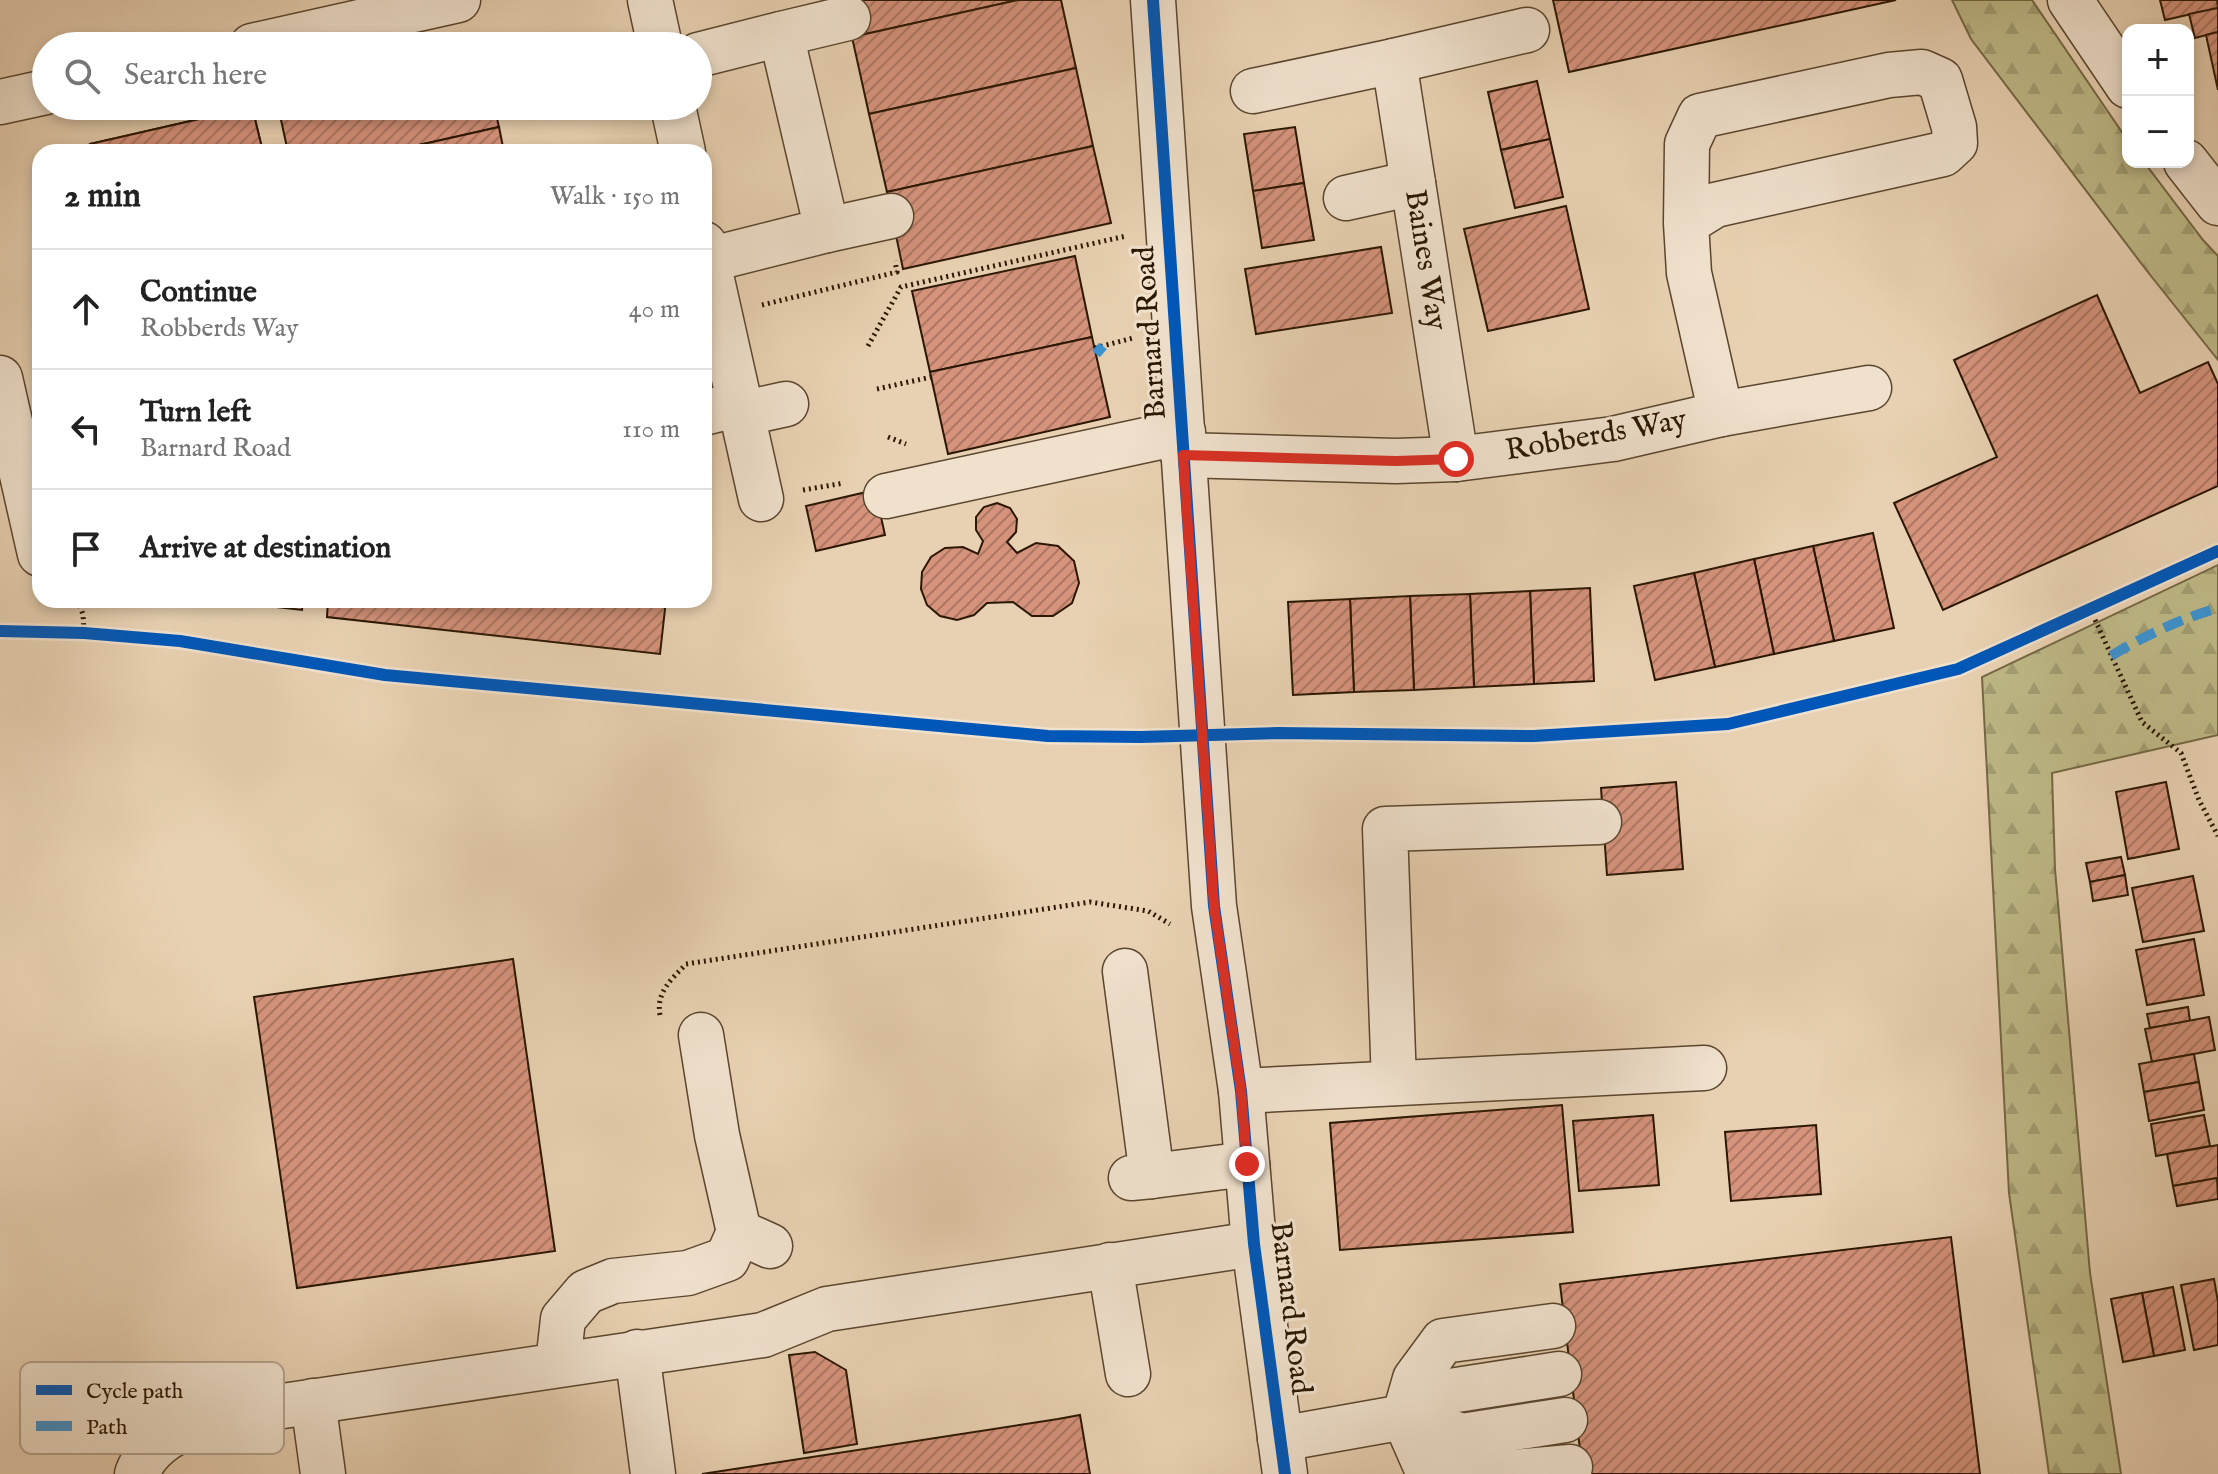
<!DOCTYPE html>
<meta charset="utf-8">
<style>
body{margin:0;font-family:"IM FELL English",serif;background:#f6f6f6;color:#222}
.controls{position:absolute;right:24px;top:24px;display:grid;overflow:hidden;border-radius:16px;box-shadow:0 4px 12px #0003}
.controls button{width:72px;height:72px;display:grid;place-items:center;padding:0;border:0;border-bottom:2px solid #e0e0e0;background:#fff;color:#222;font:40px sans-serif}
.stop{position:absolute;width:24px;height:24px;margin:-18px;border:6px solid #d93025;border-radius:50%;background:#fff}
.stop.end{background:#d93025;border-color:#fff;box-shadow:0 2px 8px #0008}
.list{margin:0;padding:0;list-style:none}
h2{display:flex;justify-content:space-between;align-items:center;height:104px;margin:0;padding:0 32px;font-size:34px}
h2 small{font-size:26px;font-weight:400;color:#767676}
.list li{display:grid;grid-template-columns:52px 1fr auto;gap:24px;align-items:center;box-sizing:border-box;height:120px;padding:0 32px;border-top:2px solid #e0e0e0}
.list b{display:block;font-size:30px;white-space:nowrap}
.list p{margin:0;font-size:26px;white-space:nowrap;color:#767676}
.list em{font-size:26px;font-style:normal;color:#767676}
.icon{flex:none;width:44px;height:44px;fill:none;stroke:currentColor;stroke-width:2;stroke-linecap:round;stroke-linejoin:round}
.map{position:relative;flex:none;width:2218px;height:1474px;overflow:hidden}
.search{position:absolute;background:#fff;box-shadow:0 4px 12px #0003;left:32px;top:32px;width:680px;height:88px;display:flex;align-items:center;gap:20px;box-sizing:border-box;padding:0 28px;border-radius:44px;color:#767676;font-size:30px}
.panel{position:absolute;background:#fff;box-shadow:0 4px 12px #0003;left:32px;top:144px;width:680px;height:464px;border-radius:24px}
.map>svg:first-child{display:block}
.forest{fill:url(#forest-firs);stroke:#746844;stroke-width:2}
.building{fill:url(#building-hatch);stroke:#2b1702;stroke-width:2}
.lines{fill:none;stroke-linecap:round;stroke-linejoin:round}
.minor-casing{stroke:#5a462e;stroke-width:47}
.path{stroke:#2b1702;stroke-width:5;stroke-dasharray:2 4;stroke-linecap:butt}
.minor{stroke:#f0e1cd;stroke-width:44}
.quiet{stroke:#3c93d1;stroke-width:10;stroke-dasharray:20 10;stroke-linecap:butt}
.cycleway-casing{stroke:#f0e1cd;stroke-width:17}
.cycleway{stroke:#0057b8;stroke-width:12}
.route{stroke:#d93025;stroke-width:10}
.labels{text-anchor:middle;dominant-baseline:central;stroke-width:6;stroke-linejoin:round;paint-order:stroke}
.street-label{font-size:30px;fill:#2b1702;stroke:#f0e1cd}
.key{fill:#f0e1cd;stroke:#b5a490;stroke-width:2}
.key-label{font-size:22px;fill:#2b1702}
</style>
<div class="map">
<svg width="2218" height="1474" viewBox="0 0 2218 1474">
<defs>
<pattern id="forest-firs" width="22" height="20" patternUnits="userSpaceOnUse" patternTransform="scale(2)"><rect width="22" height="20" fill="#beb987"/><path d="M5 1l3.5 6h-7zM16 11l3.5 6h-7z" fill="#a39e73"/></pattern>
<pattern id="building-hatch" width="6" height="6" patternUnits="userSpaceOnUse" patternTransform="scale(2)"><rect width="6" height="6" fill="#d5937c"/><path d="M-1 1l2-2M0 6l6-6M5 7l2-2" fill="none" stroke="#ad7763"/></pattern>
</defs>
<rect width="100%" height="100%" fill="#e8d1b2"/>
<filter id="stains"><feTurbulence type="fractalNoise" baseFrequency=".0025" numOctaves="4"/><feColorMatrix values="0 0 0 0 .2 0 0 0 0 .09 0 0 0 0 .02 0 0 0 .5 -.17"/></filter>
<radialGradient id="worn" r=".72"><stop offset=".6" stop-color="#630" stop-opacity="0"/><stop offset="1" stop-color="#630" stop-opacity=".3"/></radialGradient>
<g class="forest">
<polygon points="1952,0 2032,0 2128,141 2128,162 2144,162 2203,240 2218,256 2218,360 2147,271 1971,39"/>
<polygon points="2218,565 2218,735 2052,773 2055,869 2090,1273 2121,1474 2049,1474 2009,1193 1982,677"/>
</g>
<g class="building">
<polygon points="844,0 1018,0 852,37"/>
<polygon points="1018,0 1061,0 1076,68 869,114 852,37"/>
<polygon points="1553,0 1896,0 1569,72"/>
<polygon points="2160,0 2217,0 2218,8 2165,20"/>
<polygon points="2218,8 2218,32 2195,38 2189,14"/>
<polygon points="2218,32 2218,90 2206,35"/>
<polygon points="1076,68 1093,146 887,192 869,114"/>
<polygon points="1537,81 1550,139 1501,150 1488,92"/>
<polygon points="278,106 494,106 499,127 388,152 288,152"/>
<polygon points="252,107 263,152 92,152 90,144"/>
<polygon points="252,107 263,152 92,152 90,144"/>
<polygon points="499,127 504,152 388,152"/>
<polygon points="1295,127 1304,183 1253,191 1244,134"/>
<polygon points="1550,139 1563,197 1515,208 1501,150"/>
<polygon points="1093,146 1111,223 903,269 887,192"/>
<polygon points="1304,183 1314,240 1262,248 1253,191"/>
<polygon points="1566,206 1589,309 1488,331 1464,229"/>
<polygon points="1381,247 1392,313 1256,334 1245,269"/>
<polygon points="1075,256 1092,337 930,372 912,291"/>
<polygon points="2097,295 2140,393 2208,362 2218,384 2218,486 1943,610 1894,503 1997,457 1954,360"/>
<polygon points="1092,337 1110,417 948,454 930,372"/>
<polygon points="875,490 885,535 816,551 806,506"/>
<polygon points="997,503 1010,508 1017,519 1016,532 1007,542 1017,553 1036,543 1058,546 1074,561 1079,583 1072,603 1053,616 1032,616 1013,602 987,603 974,615 957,620 940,616 927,605 921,589 922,572 931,557 945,548 963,547 978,554 983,541 976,530 976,517 984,507"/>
<polygon points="1873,533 1894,628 1834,641 1813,546"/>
<polygon points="1813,546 1834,641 1774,654 1754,559"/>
<polygon points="1754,559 1774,654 1715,667 1694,573"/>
<polygon points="1694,573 1715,667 1655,680 1634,586"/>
<polygon points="1590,588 1594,681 1534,684 1530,591"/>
<polygon points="1530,591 1534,684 1474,687 1470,594"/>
<polygon points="1470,594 1474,687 1414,690 1410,596"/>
<polygon points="1410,596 1414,690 1354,692 1350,599"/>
<polygon points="1350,599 1354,692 1293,695 1288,602"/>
<polygon points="213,600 303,600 302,610"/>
<polygon points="328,600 666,600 660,654 327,617"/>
<polygon points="1676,782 1683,869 1607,875 1601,788"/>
<polygon points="2166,782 2179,849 2128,859 2116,792"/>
<polygon points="2121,857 2125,875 2090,882 2086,863"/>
<polygon points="2125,875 2128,895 2093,901 2090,882"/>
<polygon points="2193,876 2204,931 2143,942 2132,888"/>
<polygon points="2194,939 2204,995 2147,1005 2136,950"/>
<polygon points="513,959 555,1251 297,1288 254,997"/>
<polygon points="2188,1007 2190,1021 2150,1028 2147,1014"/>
<polygon points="2209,1017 2215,1050 2152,1062 2145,1029"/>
<polygon points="2194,1054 2199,1082 2144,1092 2139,1064"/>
<polygon points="2199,1082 2204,1110 2149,1121 2144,1092"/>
<polygon points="1562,1105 1573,1232 1340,1250 1330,1123"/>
<polygon points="1653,1115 1659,1185 1579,1191 1573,1121"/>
<polygon points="2204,1115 2210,1146 2156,1156 2151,1124"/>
<polygon points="1816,1125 1821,1194 1731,1201 1725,1132"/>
<polygon points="2218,1145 2218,1178 2173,1186 2167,1154"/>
<polygon points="2217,1178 2218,1199 2177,1206 2173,1186"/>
<polygon points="1951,1237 1980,1474 1583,1474 1560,1284"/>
<polygon points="2214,1279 2218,1302 2218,1345 2194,1350 2181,1285"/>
<polygon points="2173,1287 2185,1350 2154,1356 2142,1293"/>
<polygon points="2142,1293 2154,1356 2123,1362 2111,1299"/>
<polygon points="815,1352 846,1370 857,1444 804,1453 789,1355"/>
<polygon points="1080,1415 1090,1474 702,1474 1058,1419"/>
</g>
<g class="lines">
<g class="minor-casing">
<g id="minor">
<polyline points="650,0 660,46"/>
<polyline points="1153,0 1214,906 1241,1091 1254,1244 1285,1474"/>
<polyline points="2070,0 2128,86"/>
<polyline points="781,34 848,18"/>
<polyline points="252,46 458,0"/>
<polyline points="698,55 781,34 827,230 708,260"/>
<polyline points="1394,61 1527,30"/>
<polyline points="1253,91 1394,61 1456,459"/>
<polyline points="0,102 46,92"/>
<polyline points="673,106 683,152"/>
<polyline points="2186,162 2218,203"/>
<polyline points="1346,198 1413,183"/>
<polyline points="1686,223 1687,144 1700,116 1889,75 1922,72 1940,80 1954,127 1955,143 1943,154 1715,205 1686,223 1689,273 1721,414"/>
<polyline points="827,230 891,216"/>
<polyline points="704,244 761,499"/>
<polyline points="0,378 40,554"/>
<polyline points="704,413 739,404"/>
<polyline points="741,414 786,404"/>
<polyline points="1183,455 1396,461 1456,459 1613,439 1721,414 1869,388"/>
<polyline points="886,496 1183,432"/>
<polyline points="1125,971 1152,1176 1131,1178"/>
<polyline points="701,1035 717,1135 739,1232 770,1246"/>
<polyline points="1394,1083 1385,829 1599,822"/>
<polyline points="1241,1091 1704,1068"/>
<polyline points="1152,1176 1247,1164"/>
<polyline points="1110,1265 1128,1374"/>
<polyline points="637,1352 653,1474"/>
<polyline points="558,1364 563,1319 586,1292 613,1281 688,1273 727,1259 739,1232"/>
<polyline points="1559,1374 1450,1391 1404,1417 1462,1436 1565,1420"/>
<polyline points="313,1401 323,1474"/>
<polyline points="1280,1439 1404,1417 1415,1379 1443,1341 1553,1326"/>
<path d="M137,1474C148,1443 179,1430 208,1417L763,1335L827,1309L1254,1244"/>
<polyline points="1429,1474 1404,1417 1436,1465 1464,1474"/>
<polyline points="1489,1474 1570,1467"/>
</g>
</g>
<g class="path">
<polyline points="762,305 897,272 895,261"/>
<polyline points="868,346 901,287 1126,236"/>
<polyline points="1095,348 1133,338"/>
<polyline points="877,389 931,377"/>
<polyline points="888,437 906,444"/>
<polyline points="803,490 844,483"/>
<polyline points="78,600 83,615 84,633"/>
<polyline points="2090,609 2142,722 2181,753 2199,800 2218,836"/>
<path d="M660,1015C656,992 671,980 686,964L1090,902L1148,911L1170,924"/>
</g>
<use href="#minor" class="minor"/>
<g class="quiet">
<polyline points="1096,354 1103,346"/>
<path d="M2111,656C2144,636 2180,619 2218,608"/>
</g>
<g class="cycleway-casing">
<g id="cycleway">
<polyline points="1153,0 1214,906 1241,1091 1254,1244 1285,1474"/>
<polyline points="0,631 84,633 180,641 385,675 1048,736 1141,737 1278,733 1534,736 1728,724 1958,669 2218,551"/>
</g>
</g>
<use href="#cycleway" class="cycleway"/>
</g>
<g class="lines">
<polyline class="route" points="1247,1164 1241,1091 1214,906 1183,455 1396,461 1456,459"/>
</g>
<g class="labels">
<g class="street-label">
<text transform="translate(1425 260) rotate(81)">Baines Way</text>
<text transform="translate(1151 333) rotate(-94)">Barnard Road</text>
<text transform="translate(1596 436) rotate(-10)">Robberds Way</text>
<text transform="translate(1290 1308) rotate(83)">Barnard Road</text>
</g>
</g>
<rect x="20" y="1362" width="264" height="92" rx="12" class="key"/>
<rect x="36" y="1385" width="36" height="10" fill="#0057b8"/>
<rect x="36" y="1421" width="36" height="10" fill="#3c93d1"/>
<g class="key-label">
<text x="86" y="1398">Cycle path</text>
<text x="86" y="1434">Path</text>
</g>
<rect width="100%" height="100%" filter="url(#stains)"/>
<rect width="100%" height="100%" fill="url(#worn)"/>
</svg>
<div class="controls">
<button>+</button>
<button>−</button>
</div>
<div class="stop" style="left:1456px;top:459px"></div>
<div class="stop end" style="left:1247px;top:1164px"></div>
<div class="search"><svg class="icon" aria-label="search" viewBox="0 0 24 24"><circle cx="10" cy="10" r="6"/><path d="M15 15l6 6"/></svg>Search here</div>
<section class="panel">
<h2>2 min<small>Walk · 150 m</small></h2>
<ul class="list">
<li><svg class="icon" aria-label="ahead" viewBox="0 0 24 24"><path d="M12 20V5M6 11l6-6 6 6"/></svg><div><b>Continue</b><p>Robberds Way</p></div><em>40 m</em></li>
<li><svg class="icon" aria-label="left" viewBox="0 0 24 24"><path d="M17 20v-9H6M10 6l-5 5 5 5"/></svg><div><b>Turn left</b><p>Barnard Road</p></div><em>110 m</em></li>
<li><svg class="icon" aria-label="arrive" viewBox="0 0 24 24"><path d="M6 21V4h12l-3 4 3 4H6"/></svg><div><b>Arrive at destination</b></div></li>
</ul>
</section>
</div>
